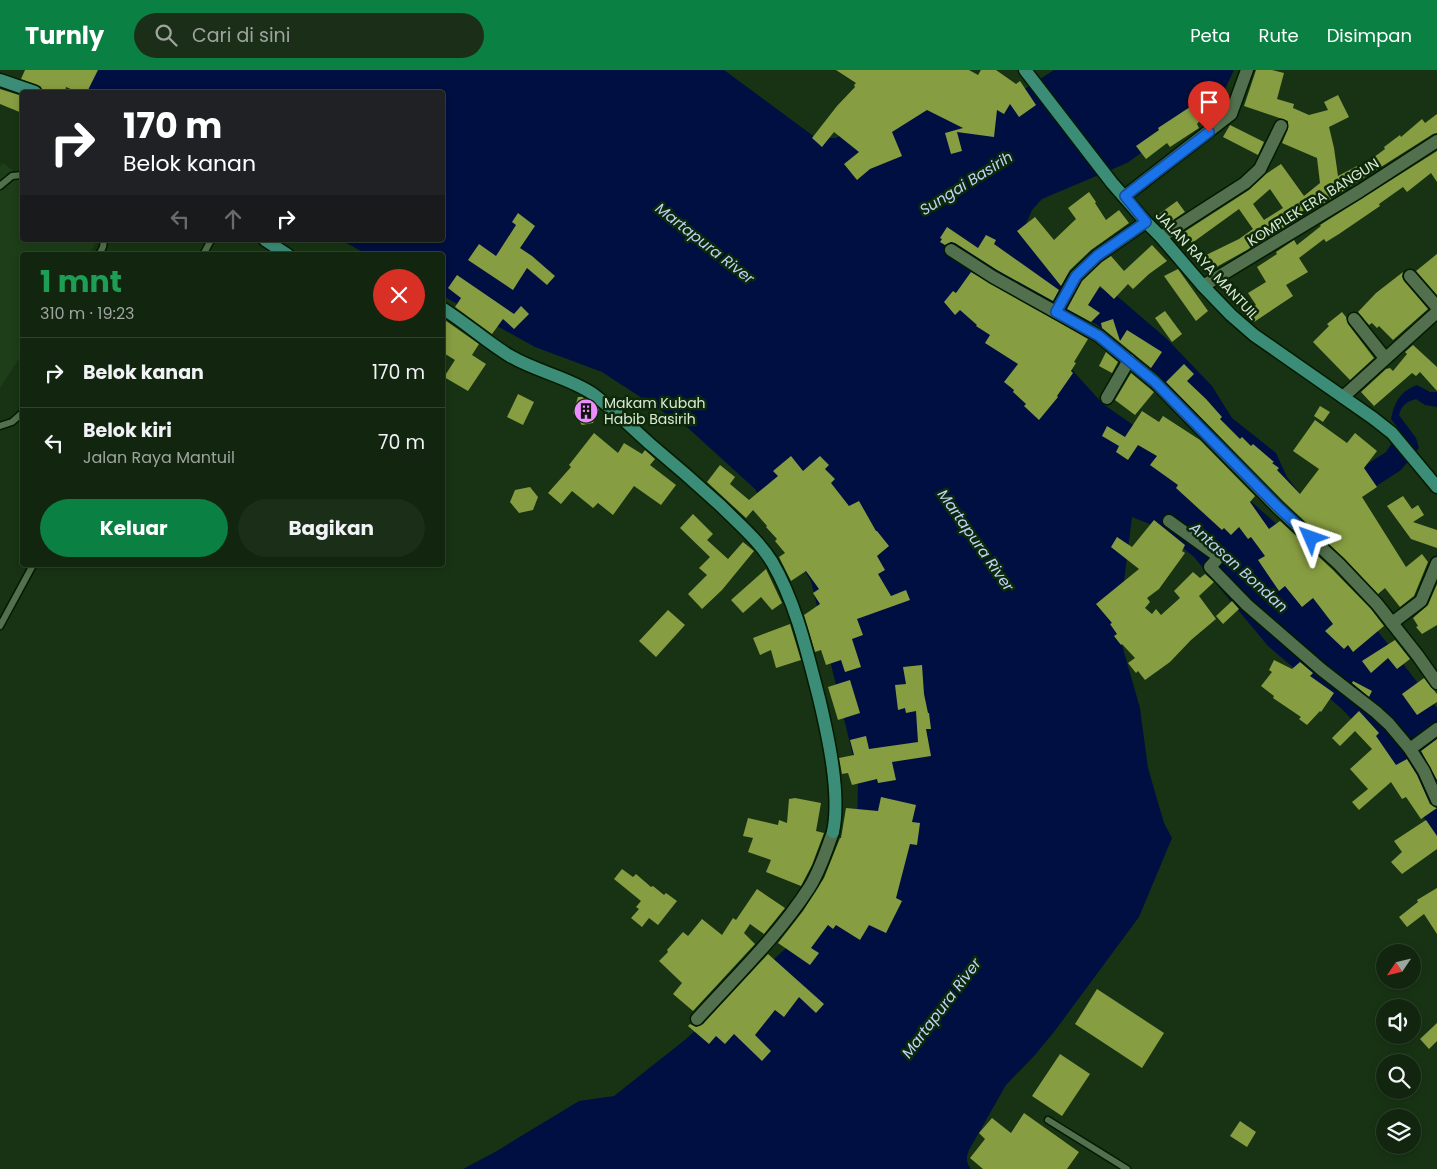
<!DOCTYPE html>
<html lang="id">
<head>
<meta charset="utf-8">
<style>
	:root { --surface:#12260f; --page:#1b2e18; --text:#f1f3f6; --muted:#9ca59e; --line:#31432f; --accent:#0b8043 }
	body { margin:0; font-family:Poppins,sans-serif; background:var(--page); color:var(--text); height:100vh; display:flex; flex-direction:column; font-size:19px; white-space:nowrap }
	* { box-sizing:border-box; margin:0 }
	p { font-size:16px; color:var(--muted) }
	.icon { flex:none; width:28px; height:28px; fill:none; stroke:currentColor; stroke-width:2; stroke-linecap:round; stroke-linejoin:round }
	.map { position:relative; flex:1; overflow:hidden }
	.drawer { position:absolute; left:20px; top:182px; width:425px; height:315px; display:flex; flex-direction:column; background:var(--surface); border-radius:5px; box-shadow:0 2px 8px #0003,0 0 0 1px var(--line) }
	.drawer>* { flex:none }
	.top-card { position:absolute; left:20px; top:20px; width:425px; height:152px; border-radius:5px; box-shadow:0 2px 8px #0003,0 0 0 1px var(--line); background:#202124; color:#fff; overflow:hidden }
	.needle { width:32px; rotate:235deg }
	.tools { position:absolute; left:1376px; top:874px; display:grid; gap:10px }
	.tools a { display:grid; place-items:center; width:45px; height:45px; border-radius:50%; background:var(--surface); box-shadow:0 2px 8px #0003,0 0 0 1px var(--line); font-size:25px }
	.pin { position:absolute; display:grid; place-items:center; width:42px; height:42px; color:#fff; margin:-51px -21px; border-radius:50% 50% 50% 0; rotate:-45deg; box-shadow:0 0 5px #0007 }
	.pin .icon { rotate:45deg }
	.me { position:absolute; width:55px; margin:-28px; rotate:313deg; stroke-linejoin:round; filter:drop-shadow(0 0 4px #0008) }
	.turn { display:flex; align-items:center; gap:18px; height:105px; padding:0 20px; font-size:22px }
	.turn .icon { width:65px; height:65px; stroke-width:2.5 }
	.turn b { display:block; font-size:35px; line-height:42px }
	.lanes { display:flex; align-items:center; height:48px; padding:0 20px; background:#0003; justify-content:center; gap:25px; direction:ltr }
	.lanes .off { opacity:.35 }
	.round { display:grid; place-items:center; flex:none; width:52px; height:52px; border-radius:26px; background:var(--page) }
	.headline { display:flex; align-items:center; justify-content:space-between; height:85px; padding:0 20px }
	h1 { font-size:30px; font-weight:700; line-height:38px; color:#1e9e55 }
	.action { display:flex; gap:10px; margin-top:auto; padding:10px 20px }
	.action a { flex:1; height:58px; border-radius:30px; background:var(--accent); color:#fff; font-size:20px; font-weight:700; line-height:58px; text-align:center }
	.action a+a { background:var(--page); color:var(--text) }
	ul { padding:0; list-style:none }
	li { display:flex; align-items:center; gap:15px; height:70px; padding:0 20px; border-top:1px solid var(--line) }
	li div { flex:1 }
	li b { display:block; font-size:19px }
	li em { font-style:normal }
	header { display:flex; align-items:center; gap:30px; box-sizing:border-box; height:70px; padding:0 25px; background:var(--accent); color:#fff }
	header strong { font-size:24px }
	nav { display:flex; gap:28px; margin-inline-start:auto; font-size:18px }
	.search { width:350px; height:45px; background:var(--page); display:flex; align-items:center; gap:12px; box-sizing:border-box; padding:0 18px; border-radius:28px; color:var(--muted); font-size:19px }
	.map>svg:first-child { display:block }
	.built { fill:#1d3e18 }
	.water { fill:#000f41 }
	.building { fill:#879d41; fill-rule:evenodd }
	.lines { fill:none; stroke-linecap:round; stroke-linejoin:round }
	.lane-casing { stroke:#021a00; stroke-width:9 }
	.street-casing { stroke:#021a00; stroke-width:15 }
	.secondary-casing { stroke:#021a00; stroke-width:15 }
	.lane { stroke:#52704d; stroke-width:6 }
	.street { stroke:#52704d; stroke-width:12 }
	.secondary { stroke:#3c8d78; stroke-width:12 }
	.route-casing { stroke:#114b97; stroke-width:12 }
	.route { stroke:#1a73e8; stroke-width:9 }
	.labels { text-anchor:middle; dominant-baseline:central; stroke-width:5; stroke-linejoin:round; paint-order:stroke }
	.street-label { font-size:14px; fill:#d9e9d6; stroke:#0e290a }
	.poi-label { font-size:14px; fill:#d9e9d6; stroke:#0e290a; text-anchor:start }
	.water-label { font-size:15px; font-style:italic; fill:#bcd3fa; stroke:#0e290a }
</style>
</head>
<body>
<header>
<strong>Turnly</strong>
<div class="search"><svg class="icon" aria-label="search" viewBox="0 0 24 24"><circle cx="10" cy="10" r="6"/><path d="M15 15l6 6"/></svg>Cari di sini</div>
<nav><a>Peta</a><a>Rute</a><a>Disimpan</a></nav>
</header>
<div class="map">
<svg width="1437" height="1099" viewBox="0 0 1437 1099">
	<rect width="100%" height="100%" fill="#183314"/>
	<path class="built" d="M3,93L22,107V170H98L88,185H22V284L0,318V96Z"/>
	<path class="water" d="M24,0H724L816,68H836L853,58L881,31L1009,29L1054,0H1234L1224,21L1196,44L1127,93L1042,129L1032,140L1024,158L1046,192L1117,226L1167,269L1212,316L1232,348L1276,383L1287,407L1300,424L1361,398L1386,382L1400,361L1391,349C1395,331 1400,322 1417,315L1430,322H1437V337L1425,335L1416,329C1406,332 1402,335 1399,345L1416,368L1419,378L1401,400L1358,428L1279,426L1139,287L1096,254L1053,236L1046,238L1043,253L1064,291L1103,334L1152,368L1218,402L1337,508L1437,638V768L1378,677L1342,639L1268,576L1194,487L1157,457L1132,447L1122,528V575L1140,638L1148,698L1164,753L1172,768L1139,847L1054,962L1035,985L1006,1015L969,1080C966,1088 966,1093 971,1099H463L495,1082L579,1031L614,1026L686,969L817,850L857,768L858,707L811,511L755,419L688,358L602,302L535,277L443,226L442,185H368L341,170H442V22H86Z"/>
	<g class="building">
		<path d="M25,0H98L87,22H78L66,17L65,22H43L41,17L38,15L21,9Z"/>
		<path d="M836,0H969L978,5L981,0H996L1016,14L1020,11L1036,35L1019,47L1010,34L1004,44L997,40L994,67L957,62L962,81L951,84L945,63L963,58L927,40L892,62L902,86L870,99L857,110L844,94L859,82L834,62L822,77L812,68L837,36L855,17L854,15L856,13Z"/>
		<path d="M1256,0H1272L1284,3L1277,29L1294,34L1293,38L1309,45L1328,40L1324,32L1338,25L1349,47L1329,57L1334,78L1338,106L1357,96L1358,99L1385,79L1384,77L1400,65L1401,67L1422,49L1425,53L1437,44V63L1433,64L1310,142L1307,138L1285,154L1286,156L1268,167L1267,166L1247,180L1211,200L1204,186L1239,169L1253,159L1239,139L1192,173L1184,162L1249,120L1266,104L1281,94L1304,126L1320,113L1317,88L1282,73L1288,59V51L1244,36ZM1270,119L1283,138L1264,150L1253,134Z"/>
		<path d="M0,19L22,26V43L0,34Z"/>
		<path d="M1200,22L1214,34L1197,54L1199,58L1170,77L1167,73L1146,89L1136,76L1159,60L1158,58L1193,35L1191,33Z"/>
		<path d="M1230,55L1264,72L1258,85L1223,67Z"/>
		<path d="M1437,81V112L1431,103L1407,122L1403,117L1379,134L1380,136L1339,164L1326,172L1324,169L1299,188L1308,202L1286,215L1293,226L1254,252L1247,241L1256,235L1248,223L1266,212L1257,197L1277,184L1276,182L1294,170L1297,175L1321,156L1320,155Z"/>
		<path d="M1089,122L1096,132L1095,133L1106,150L1119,140L1129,153L1091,180L1070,200L1061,216L1017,161L1035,147L1054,170L1076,149L1068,138Z"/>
		<path d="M1177,131L1185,142L1167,154L1159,144Z"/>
		<path d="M518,143L535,156L520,178L532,186L555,206L547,215L527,198L513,220L468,190L479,174L496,186L516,155L512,152Z"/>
		<path d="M947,157L978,178L986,165L996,170L994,174L1059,220L1053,231L997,200L955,173L951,172L945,175L940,172L942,169L940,168Z"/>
		<path d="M1152,175L1167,191L1149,204L1133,219L1128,214L1114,229L1100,216L1088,235L1100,243L1091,252L1067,239L1082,211L1102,192L1111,186L1124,201Z"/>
		<path d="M1437,184V225L1416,201Z"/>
		<path d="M1178,199L1208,241L1196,251L1164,206Z"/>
		<path d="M971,202L1088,269L1074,292L1076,293L1071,301L1073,303L1057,326L1058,327L1039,350L1024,336L1026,334L1013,322L1014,320L1004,312L1018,294L985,273L990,265L976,256L977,255L960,240L955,245L944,232L953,221L956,223Z"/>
		<path d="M1403,202L1402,207L1404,211L1428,239L1393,270L1379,256L1377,258L1372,253L1369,255L1358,242L1376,223Z"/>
		<path d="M457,205L514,244L521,236L529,244L514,259L503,249L492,264L455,237L461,228L448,218Z"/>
		<path d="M1165,241L1182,264L1172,272L1155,248Z"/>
		<path d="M1342,242L1346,247L1348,254L1374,288L1350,310L1313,272L1329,256L1327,254Z"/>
		<path d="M442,248L479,274L472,285L486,294L468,321L444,307L455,290L442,282Z"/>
		<path d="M1113,249L1120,271L1127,260L1162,282L1151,298L1102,258L1101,253Z"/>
		<path d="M1413,275L1437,297V321L1420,302L1416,306L1412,303L1374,336L1361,322L1386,299L1390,298L1393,301L1407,284L1405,282Z"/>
		<path d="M1106,282L1118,292L1112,303L1099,296Z"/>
		<path d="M1184,294L1194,304L1187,311L1206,329L1222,347L1220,349L1240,369L1242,367L1251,376L1253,374L1274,392L1272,393L1279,398L1277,400L1300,424L1319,399L1293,381L1315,350L1347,373L1355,363L1377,381L1364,398L1377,417L1362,427L1406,497L1422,484L1428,492L1414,526L1400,537L1385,518L1378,524L1344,488L1283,431L1166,312Z"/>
		<path d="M1131,303L1154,322L1135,345L1115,330Z"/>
		<path d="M518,324L534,332L523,355L507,347Z"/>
		<path d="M578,327H582L599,339L593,353L582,355L573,343Z"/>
		<path d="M1320,336L1330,342L1323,352L1314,346Z"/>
		<path d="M1142,341L1159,352L1163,346L1200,370L1255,426L1250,432L1269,459L1280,451L1333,500L1371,539L1384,556L1353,582L1348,575L1344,579L1325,561L1333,554L1313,528L1302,537L1285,516L1279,521L1258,490L1265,486L1251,467L1248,469L1239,457L1231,465L1224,458L1222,460L1176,418L1178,415L1150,395L1157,386L1138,375L1128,390L1116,382L1119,376L1102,366L1107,356L1125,367Z"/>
		<path d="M594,363L618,383L624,373L642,384L645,380L655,389L650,395L676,415L661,435L634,416L613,445L598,433L593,438L572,421L561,434L548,423L571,397L569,395Z"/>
		<path d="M791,386L803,401L820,386L829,395L825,399L835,409L831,413L849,436L859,431L876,461H877L889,476L877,486L885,500L878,504L891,526L906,520L910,530L857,549L863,565L852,569L861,597L845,602L841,590L826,595L821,580L815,582L804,545L820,534L813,523L819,519L806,501L791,511L779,487L785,483L775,471L777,469L766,457L767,456L753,440L746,448L707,412L720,395L735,407L730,414L749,430L778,406L773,401Z"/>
		<path d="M530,417L538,427L533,440L519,443L510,432L515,420Z"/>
		<path d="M1403,426L1412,439L1418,435L1424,445L1413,452L1437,460V478L1411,469L1387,436Z"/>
		<path d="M693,444L713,464L707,470L728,489L743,472L754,481L722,520L702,539L688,524L707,505L699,498L710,487L680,458Z"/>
		<path d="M1154,450L1185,475L1182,481L1185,483L1159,519L1147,528L1150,532L1145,538L1152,544L1156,539L1161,545L1180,528L1174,521L1193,502L1200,508L1205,504L1214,512L1199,526L1216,549L1191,570L1170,592L1145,610L1138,601L1136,603L1128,593L1135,588L1122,574L1121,575L1114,566L1117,564L1110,554L1112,553L1096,534L1139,499L1111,477L1117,467L1132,477Z"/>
		<path d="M766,499L782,533L772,540L761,527L743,543L731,530Z"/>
		<path d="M1437,514V555L1422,564L1416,557L1418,556L1413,548L1428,535Z"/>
		<path d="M1232,531L1239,539L1223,554L1216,546Z"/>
		<path d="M668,540L685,555L656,587L639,571Z"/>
		<path d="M790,554L801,590L776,598L771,580L760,585L753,568Z"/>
		<path d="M1395,570L1410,589L1397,599L1388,588L1371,603L1362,591Z"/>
		<path d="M1274,590L1292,599L1300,592L1313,603L1310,606L1334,623L1321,642L1320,641L1307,655L1299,649L1301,647L1273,628L1274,626L1261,616L1272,602L1269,600Z"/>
		<path d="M922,595L924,624L928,643H929L931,659H926L931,686L892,692L896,710L878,713L877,709L852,715L848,703L842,704L839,688L854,685L850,670L866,666L869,679L918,672L916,641L906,643L905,638L898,640L895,615L906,614L903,597Z"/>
		<path d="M1424,608L1437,624V632L1417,645L1402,624Z"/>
		<path d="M850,610L860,643L838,650L828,617Z"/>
		<path d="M1353,611L1372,621L1369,627L1352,613Z"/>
		<path d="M1359,641L1379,663L1376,666L1396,695L1407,689L1417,705L1430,734L1437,738L1421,749L1406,727L1402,729L1391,712L1359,740L1352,732L1368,719L1350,699L1372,679L1355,661L1340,676L1332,668Z"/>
		<path d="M1437,669V710L1421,681Z"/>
		<path d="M881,727L916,735L912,752L920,753L917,775L910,774L896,828L902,831L886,863L869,855L860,870L836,855L833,859L828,855L811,878L819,883L810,895L778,873L803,841L824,808L840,768H841L846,738L878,741Z"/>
		<path d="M795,728L821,733L816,761L824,763L812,795L801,816L766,802L771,790L748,782L753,768L743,766L748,748L778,755L779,750L787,753L789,729Z"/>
		<path d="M1426,750L1437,766V779L1402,804L1391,792L1402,782L1394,771Z"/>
		<path d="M622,799L633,807L636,804L651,817L653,816L664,825L666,823L677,831L658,855L649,848L642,857L631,848L639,839L636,837L641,831L614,809Z"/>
		<path d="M1437,818V864L1424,844L1407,857L1399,847L1418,832L1417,830Z"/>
		<path d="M757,819L785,838L764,864L750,854L744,863L755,874L693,941L673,924L682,913L659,891L668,882L667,880L683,862L688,866L702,849L722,865L733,848L736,850Z"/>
		<path d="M768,884L824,934L816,943L799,927L784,947L775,940L755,965L771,981L762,991L734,964L725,974L716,966L709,974L688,956L690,954L696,957L703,954Z"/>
		<path d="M1097,919L1164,963L1142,998L1075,954Z"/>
		<path d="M1437,953V971L1429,979L1420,969Z"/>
		<path d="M1060,984L1090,1004L1062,1046L1032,1026Z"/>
		<path d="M1024,1043L1079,1082L1067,1099H983L970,1088L985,1069L979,1063L992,1048L1011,1063Z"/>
		<path d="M1240,1051L1256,1062L1247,1077L1230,1066Z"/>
	</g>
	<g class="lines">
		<defs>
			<g id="lane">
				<path d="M0,116L12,106L22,105"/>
				<path d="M99,185L103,177L104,170"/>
				<path d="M203,185L211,170"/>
				<path d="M0,356L12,352L22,343"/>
				<path d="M0,556L33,495"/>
				<path d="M1048,1050L1127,1099"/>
			</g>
			<g id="street">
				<path d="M1125,126L1231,44L1247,0"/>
				<path d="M1161,167L1245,113L1260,99L1281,56"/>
				<path d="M951,180L993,207L1099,266L1155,312L1277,437L1339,494L1377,534L1418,586L1437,613"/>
				<path d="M1410,206L1437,237"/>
				<path d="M1203,216L1360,121L1437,71"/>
				<path d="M1056,242L1076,206L1097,186L1146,152"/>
				<path d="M1354,249L1385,288"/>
				<path d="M1343,327L1437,242"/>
				<path d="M1107,328L1129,290"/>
				<path d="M1169,451L1219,487L1210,497L1247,535L1322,600L1376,642L1389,654L1410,679L1424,701L1437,730"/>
				<path d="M1392,553L1421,531L1437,493"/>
				<path d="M1410,679L1437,659"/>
				<path d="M697,949C735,907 778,866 809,818C820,801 826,781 833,762"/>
			</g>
			<g id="secondary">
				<path d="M1025,0L1112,113L1146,152L1161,167L1203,216L1231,245L1254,265L1373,348L1392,363L1437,417"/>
				<path d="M0,10L35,22"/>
				<path d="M265,170L288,185"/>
				<path d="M442,238C466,253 487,272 510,286C537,302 568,307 593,324C613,339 631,357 650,374C674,394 698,415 721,436C739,454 759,471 772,492C796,533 807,582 819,628C828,666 841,724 833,762"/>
			</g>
		</defs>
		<use href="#lane" class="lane-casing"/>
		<use href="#street" class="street-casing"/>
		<use href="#secondary" class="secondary-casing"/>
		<use href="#lane" class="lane"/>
		<use href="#street" class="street"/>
		<use href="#secondary" class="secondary"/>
	</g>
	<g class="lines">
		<defs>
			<path id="route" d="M1209,62L1125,126L1146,152L1097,186L1076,206L1056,242L1099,266L1155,312L1277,436L1311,468"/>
		</defs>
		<use href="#route" class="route-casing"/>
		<use href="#route" class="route"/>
	</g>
	<defs>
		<symbol id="building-disc" viewBox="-11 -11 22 22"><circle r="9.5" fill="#eb8dfc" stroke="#0e290a"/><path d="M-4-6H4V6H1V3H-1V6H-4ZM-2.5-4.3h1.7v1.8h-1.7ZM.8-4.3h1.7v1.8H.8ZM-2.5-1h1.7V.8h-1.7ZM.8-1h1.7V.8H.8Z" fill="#111"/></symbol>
	</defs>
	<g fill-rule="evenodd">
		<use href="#building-disc" x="572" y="327" width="28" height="28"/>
	</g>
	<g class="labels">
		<g class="street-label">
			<text transform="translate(1313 132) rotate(-32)">KOMPLEK ERA BANGUN</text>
			<text transform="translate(1207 195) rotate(47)">JALAN RAYA MANTUIL</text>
		</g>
		<g class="poi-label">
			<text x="604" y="333">Makam Kubah<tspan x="604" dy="16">Habib Basirih</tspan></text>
		</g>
		<g class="water-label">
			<text transform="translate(966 113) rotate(-32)">Sungai Basirih</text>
			<text transform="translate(705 173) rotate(38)">Martapura River</text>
			<text transform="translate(976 470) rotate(55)">Martapura River</text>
			<text transform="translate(1239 497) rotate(42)">Antasan Bondan</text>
			<text transform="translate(941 938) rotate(-53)">Martapura River</text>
		</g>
	</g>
</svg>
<div class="tools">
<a><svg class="needle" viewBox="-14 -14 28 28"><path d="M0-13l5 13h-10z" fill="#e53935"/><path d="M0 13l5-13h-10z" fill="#9ca59e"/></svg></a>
<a><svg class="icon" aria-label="sound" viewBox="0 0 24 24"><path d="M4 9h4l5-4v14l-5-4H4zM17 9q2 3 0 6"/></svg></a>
<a><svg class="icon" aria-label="search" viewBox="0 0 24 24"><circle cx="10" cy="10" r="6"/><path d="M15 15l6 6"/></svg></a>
<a><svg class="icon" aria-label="layers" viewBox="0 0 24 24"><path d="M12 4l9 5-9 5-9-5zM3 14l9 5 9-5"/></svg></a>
</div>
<div class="pin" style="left:1209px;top:62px;background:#d93025"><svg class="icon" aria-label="arrive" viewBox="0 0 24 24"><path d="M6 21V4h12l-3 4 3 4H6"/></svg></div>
<svg class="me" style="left:1311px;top:468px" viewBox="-20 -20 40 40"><path d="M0-17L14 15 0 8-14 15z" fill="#1a73e8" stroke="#fff" stroke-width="4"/></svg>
<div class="top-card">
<div class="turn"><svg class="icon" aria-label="right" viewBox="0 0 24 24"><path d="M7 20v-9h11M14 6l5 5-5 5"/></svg><div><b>170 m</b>Belok kanan</div></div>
<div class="lanes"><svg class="icon off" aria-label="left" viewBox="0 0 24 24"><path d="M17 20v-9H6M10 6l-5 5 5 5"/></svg><svg class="icon off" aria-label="ahead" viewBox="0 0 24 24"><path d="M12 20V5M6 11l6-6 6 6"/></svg><svg class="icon" aria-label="right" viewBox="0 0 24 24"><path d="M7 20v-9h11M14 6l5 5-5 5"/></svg></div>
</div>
<section class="drawer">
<div class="headline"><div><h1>1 mnt</h1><p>310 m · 19:23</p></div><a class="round" style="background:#d93025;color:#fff"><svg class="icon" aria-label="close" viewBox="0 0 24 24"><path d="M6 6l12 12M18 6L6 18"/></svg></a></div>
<ul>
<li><svg class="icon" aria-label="right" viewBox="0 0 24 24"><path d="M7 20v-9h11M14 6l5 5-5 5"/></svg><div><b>Belok kanan</b></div><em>170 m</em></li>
<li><svg class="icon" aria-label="left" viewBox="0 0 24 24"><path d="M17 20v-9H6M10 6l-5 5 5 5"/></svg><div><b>Belok kiri</b><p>Jalan Raya Mantuil</p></div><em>70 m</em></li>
</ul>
<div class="action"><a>Keluar</a><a>Bagikan</a></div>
</section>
</div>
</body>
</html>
